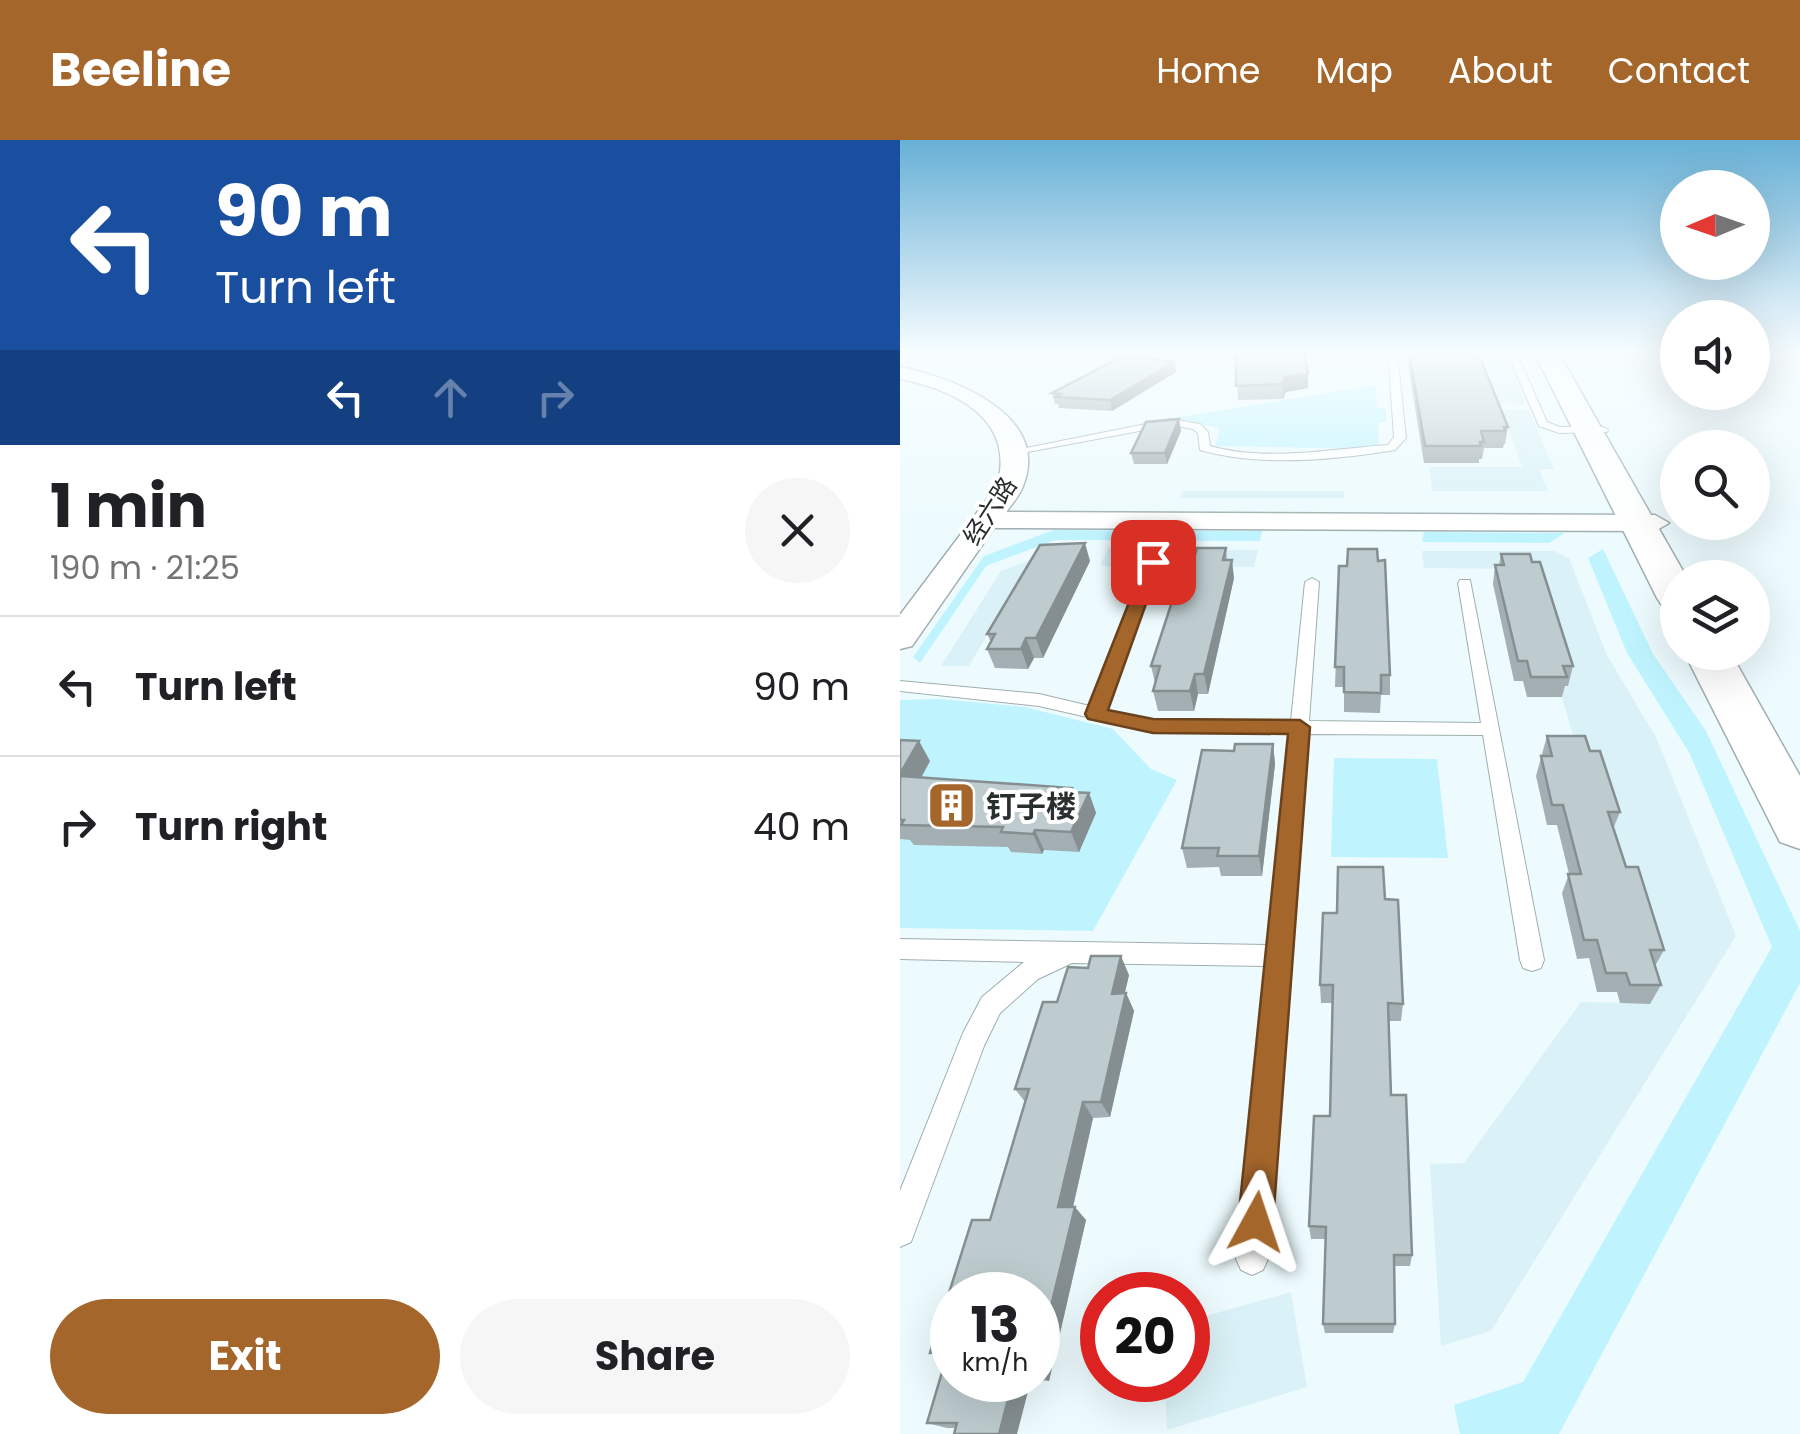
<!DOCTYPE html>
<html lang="en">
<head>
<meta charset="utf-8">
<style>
	:root { --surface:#fff; --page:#f6f6f6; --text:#202124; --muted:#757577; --line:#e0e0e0; --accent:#a4662b }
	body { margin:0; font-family:Poppins,"Noto Sans SC",sans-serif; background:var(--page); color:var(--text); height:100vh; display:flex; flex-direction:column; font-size:38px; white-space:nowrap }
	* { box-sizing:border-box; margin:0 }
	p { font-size:32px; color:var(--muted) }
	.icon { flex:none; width:55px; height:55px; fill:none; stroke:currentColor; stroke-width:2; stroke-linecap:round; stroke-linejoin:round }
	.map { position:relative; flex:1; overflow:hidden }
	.panel { display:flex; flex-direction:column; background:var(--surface); width:900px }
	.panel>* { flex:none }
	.hud { background:#1a4fa0; color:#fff; overflow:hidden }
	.needle { width:65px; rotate:268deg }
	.fabs { position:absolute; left:760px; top:30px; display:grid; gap:20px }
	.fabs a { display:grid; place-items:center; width:110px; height:110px; border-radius:50%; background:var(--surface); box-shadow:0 10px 40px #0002; font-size:50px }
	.speed { position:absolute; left:30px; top:1132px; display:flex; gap:20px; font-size:50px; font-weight:700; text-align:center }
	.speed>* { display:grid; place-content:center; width:130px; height:130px; border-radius:50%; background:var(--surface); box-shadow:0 10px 40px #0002; line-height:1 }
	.speed small { font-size:25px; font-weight:400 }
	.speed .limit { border:15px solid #d22; background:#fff; color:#111 }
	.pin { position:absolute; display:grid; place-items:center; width:85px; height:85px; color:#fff; margin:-42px; border-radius:20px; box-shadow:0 5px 15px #0006 }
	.me { position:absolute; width:110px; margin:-55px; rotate:5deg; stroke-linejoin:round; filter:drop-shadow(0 0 8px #0008) }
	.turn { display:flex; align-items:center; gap:35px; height:210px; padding:0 50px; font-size:45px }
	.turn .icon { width:130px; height:130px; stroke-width:2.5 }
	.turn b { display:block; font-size:70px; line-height:85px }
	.lanes { display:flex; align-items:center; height:95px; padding:0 50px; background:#0003; justify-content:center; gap:50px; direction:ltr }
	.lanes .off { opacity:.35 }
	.round { display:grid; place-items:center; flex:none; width:105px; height:105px; border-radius:52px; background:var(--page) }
	.summary { display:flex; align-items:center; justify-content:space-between; height:170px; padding:0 50px }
	h1 { font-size:60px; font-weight:700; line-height:75px }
	.button { display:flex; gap:20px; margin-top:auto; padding:20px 50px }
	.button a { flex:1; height:115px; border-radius:60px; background:var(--accent); color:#fff; font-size:40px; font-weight:700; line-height:115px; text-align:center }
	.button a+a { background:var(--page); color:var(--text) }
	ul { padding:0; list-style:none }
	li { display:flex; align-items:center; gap:30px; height:140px; padding:0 50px; border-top:2px solid var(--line) }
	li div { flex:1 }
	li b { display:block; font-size:38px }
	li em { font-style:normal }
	header { display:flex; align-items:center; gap:60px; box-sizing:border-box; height:140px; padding:0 50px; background:var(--accent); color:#fff }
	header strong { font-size:48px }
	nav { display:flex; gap:55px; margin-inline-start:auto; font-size:35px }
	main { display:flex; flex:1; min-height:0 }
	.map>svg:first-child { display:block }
	.built { fill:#daf2f7 }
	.green { fill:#bff4ff }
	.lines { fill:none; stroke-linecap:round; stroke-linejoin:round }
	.service-casing { stroke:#a0aeb0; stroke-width:2 }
	.minor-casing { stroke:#a0aeb0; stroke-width:3 }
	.secondary-casing { stroke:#a0aeb0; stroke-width:3 }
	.service { fill:#fff; fill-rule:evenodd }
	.minor { fill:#fff; fill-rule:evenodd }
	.secondary { fill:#fff; fill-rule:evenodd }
	.wall { fill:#a3afb2; fill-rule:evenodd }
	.shaded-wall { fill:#858f91 }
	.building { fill:#becccf; stroke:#858f91; stroke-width:2.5 }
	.route { fill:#a4662b; stroke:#6b421c; stroke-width:2.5 }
	.labels { text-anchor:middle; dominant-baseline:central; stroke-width:8; stroke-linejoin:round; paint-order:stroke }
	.far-street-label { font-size:25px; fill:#292e2f; stroke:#fff }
	.poi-label { font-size:30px; font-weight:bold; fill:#292e2f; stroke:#fff; text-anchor:start }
</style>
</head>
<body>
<header>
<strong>Beeline</strong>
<nav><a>Home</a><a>Map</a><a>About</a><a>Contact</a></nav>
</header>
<main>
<section class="panel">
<div class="hud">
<div class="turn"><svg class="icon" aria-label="left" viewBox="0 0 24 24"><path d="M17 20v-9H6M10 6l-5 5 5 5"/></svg><div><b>90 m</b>Turn left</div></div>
<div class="lanes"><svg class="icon" aria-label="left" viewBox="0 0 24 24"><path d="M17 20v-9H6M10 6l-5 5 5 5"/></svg><svg class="icon off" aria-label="ahead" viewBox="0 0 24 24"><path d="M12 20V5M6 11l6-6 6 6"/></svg><svg class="icon off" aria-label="right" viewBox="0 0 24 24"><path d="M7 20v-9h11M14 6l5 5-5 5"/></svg></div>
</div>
<div class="summary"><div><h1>1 min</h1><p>190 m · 21:25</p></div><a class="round"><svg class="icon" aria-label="close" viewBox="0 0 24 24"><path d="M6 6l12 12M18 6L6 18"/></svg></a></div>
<ul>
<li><svg class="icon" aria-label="left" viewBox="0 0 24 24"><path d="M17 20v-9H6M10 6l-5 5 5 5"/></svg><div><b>Turn left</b></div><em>90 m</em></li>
<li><svg class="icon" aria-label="right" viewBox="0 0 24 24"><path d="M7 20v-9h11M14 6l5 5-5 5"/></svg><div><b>Turn right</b></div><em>40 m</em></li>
</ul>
<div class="button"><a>Exit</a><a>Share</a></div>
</section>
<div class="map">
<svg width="900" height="1294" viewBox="0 0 900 1294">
	<rect width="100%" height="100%" fill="#edfbfe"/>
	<g class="built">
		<path d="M581,212H605L626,264L600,263Z"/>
		<path d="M602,270H629L654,329H639L648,351H532L529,327H622Z"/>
		<path d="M282,351H444V358H280Z"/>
		<path d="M208,408L358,410L354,427L200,426Z"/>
		<path d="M522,411H654L669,418L707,515L757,599L836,796L591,1191L541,1206L530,1024L564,1023L681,862L750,863L625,429L524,428Z"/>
		<path d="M132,419L69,526H41L101,431Z"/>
		<path d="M391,1152L407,1247L267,1290L265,1240H288V1181Z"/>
	</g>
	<g class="green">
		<path d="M476,245L477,268L486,269V282H478L479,309L315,306L320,288L280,280L256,281Z"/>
		<path d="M154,390L362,391L360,401L156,400L86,426L20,523L13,517L84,416Z"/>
		<path d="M524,392L665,393L649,403L522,402Z"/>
		<path d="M703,409L753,514L806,591L900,791V843L659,1294H560L554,1265L623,1242L872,807L790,614L727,513L688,418Z"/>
		<path d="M41,559L125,567L213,589L251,629L277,640L193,791L0,788V560Z"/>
		<path d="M434,618L537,619L548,718L431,717Z"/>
	</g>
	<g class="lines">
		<defs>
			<g id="service">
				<path d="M445,212L480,214L498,223L506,298L495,310C435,320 358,327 300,310L298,293L293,289L271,285L117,314L111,311L271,279L300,284L308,292L310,306C366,322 430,309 488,305L494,297L489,224Z"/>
				<path d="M607,212H616L647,282L660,287H703L708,290L707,292L659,293L639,286Z"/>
				<path d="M253,418L260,422L207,570L253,580L391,581L405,442L412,438L419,442L409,581L581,583L558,443L560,440H570L644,820L641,828L632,831L623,828L620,820L583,595L408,594L368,1119L363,1130L352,1135L341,1130L336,1119L366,826L172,823L138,839L100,873L84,906L11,1102L0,1107V1051L63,893L82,857L124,822L0,819V799L368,805L389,593L253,592L139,566L0,551V541L139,554L190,566L246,422Z"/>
			</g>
			<path id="minor" d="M0,227C51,237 152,274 123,346C120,355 112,364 106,372L755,375L769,383L755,391L94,388L12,506L0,509V475L97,346C116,280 57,250 0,239Z"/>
			<g id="secondary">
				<path d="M634,212H658L787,438H778V470L763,467L757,458Z"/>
				<path d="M784,512H830L900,636V709L880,702Z"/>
			</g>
		</defs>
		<use href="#service" class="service-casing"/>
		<use href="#minor" class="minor-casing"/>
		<use href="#secondary" class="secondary-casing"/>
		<use href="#service" class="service"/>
		<use href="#minor" class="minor"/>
		<use href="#secondary" class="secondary"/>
	</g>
	<g class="wall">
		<path d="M336,212L408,248L386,252L383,259L338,260Z"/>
		<path d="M506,212H578L608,287L605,304H604L603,308H584L582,319H579V323H524Z"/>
		<path d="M274,222L276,232L212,271L159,268L158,264H155L152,253Z"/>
		<path d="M281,291L267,324H234L231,313Z"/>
		<path d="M326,408L327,420L334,438L308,554H298L294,571H258L253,551L255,543L251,526L292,425Z"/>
		<path d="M601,414L673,526L668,546H665L662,557H627L623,541H614L593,444L595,425H599Z"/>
		<path d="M190,421L143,518H134L128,529L95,528L87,509L91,502L87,494Z"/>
		<path d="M439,426L490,535V555H481L480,573L444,572V547H435Z"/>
		<path d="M647,596L690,611L720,672L713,689L726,727L764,810L755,826L761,845L750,864L720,863L717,852H697L689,818L677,819L662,753L669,734L657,685H647L636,636Z"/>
		<path d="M0,600L30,621L21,638L172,648L173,652L189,653L196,673L179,712L144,710L142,714L111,712L108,707L14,705L10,700L0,699Z"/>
		<path d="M373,604L375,624L362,736H321L319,727L287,728L282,708L334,611Z"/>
		<path d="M485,759L503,864L501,881H488L491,955L512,1115L510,1126H494L495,1184L493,1193H425L423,1184L426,1099H411L409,1086L430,976L432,863H421L420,845L437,773Z"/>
		<path d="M229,835L225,853H226L234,871L210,977L193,978L173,1067L186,1080L149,1241L131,1240L55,1288H47L27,1283L46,1219L30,1213L90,1080L125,962L115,949L157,862ZM138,1155V1240H52Z"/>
	</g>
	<g class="shaded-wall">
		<path d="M274,222L276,232L212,271L210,260Z"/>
		<path d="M408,234V248L386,252L383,259L382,244L385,237Z"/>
		<path d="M279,279L281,291L267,324L265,313Z"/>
		<path d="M185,403L190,421L143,518L136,498Z"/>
		<path d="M332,420L334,438L308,554L304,534Z"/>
		<path d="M126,498L134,518L128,529L121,509Z"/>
		<path d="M295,534L298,554L294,571L290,551Z"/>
		<path d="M19,601L30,621L11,656L0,638V634Z"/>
		<path d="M373,604L375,624L362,736L359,716Z"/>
		<path d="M189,653L196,673L179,712L171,692Z"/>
		<path d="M135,690L144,710L142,714L133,694Z"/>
		<path d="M221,816L229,835L220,872L212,854Z"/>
		<path d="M226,853L234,871L210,977L201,962Z"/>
		<path d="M183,962L193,978L170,1080L158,1067Z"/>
		<path d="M175,1067L186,1080L149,1241L138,1235V1220Z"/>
		<path d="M113,1240H131L117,1294H99Z"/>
	</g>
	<g class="building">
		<path d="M336,212H404L408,234L385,237L382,244L336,246Z"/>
		<path d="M509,212H578L608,287H604L605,291H581L584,302H580L581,306H525Z"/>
		<path d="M225,215L274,222L210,260L156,257L161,254L152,253Z"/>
		<path d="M279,279L265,313H231L246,282Z"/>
		<path d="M185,403L136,498H126L121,509H87L95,494H87L140,405Z"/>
		<path d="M297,408H326L323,420H332L304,534H295L290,551H253L260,526H251L284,425H292Z"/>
		<path d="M448,409H477L478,421L485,420L490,535H481V553L444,552V527H435L439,426H447Z"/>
		<path d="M601,414H630L632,422H640L673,526H663L667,537H631L627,521H618L595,425H604Z"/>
		<path d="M647,596H685L690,611H700L720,672H708L726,727H738L764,810H750L761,845H730L726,833H706L697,800H684L668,734H681L663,665H652L641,616H652Z"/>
		<path d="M0,600L19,601L0,634Z"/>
		<path d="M335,604H373L359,716H317L319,708H282L302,610L334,611Z"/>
		<path d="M0,636L172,648L170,652L189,653L171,692L135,690L133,694L101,692L103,687L1,685L4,680H0Z"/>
		<path d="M438,727H483L485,759L498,760L503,864L488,863L491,955H506L512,1115H494L495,1184H423L426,1087L409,1086L414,976H430L433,845H420L423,773H437Z"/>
		<path d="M191,816H221L212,854L226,853L201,962H183L158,1067H175L138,1220V1155H52V1240H113L99,1294H54L57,1283H27L48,1212L30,1213L72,1080H90L129,949H115L143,862H157L168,827L188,828Z"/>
	</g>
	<linearGradient id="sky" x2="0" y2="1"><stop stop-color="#67b0d6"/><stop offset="0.54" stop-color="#f7fdff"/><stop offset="1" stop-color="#f7fdff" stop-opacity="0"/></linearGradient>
	<rect width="900" height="393" fill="url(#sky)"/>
	<path class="route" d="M253,418L261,422L208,570L253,579L400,580L410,587L373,1082L368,1094L356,1099L343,1094L338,1082L388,594L253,593L188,579L185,574L245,422Z"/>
	<defs>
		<symbol id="building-square" viewBox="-11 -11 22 22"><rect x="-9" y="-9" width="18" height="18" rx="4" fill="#a4662b" stroke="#fff"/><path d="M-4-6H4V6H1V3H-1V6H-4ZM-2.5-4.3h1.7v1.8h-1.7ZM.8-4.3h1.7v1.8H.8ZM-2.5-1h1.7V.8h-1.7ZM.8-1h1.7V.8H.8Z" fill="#fff"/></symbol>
	</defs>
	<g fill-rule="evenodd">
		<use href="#building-square" x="24" y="638" width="55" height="55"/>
	</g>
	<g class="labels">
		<g class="far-street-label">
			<text transform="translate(90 371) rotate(-57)">经六路</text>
		</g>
		<g class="poi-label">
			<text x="86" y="666">钉子楼</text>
		</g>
	</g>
</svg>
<div class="fabs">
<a><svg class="needle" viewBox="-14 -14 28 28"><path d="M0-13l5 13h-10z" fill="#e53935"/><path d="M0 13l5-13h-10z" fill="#757577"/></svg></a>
<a><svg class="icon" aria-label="sound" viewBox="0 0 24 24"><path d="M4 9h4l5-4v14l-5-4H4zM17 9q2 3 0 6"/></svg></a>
<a><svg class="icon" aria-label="search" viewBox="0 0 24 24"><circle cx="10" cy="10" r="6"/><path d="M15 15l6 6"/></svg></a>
<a><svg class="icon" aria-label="layers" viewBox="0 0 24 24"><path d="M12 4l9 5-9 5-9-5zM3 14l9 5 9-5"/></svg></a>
</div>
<div class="speed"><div>13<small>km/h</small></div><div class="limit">20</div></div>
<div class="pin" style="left:253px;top:422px;background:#d93025"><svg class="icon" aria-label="arrive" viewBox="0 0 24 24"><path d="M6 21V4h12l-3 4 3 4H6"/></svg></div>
<svg class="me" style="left:356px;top:1082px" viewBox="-20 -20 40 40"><path d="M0-17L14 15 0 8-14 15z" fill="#a4662b" stroke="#fff" stroke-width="4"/></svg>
</div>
</main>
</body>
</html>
